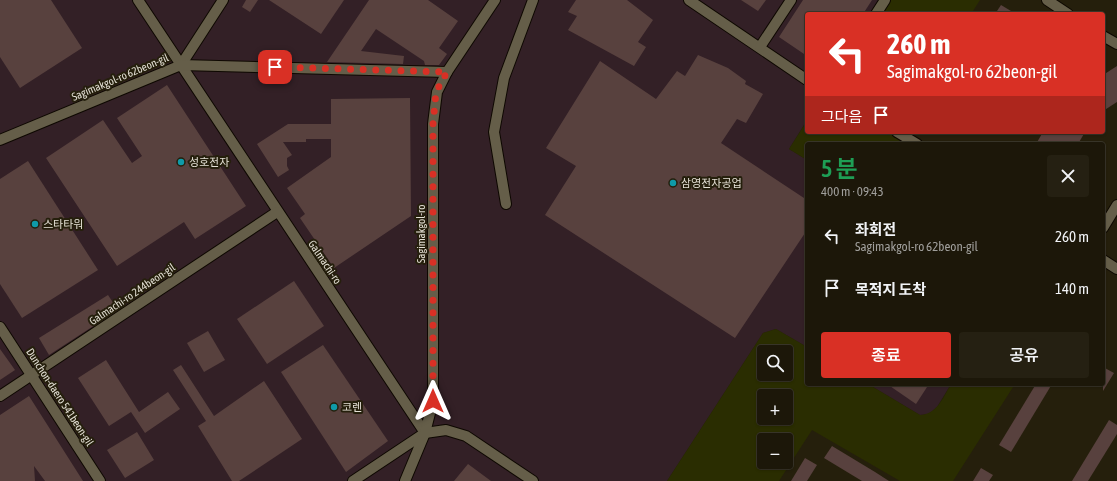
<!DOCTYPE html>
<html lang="ko">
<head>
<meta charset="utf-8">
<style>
	:root { --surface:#1c1709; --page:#252012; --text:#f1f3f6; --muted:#a09f9c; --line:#3a362a; --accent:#d93025 }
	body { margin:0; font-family:"Asap Condensed","Noto Sans KR",sans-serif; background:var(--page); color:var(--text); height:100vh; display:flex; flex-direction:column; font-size:15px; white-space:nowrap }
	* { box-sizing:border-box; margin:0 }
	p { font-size:13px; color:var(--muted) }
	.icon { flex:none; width:22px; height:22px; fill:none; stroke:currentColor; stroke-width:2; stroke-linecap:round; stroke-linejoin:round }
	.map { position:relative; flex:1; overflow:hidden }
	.drawer { position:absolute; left:805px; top:142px; width:300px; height:244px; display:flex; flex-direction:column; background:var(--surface); border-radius:4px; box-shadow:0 1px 3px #0004,0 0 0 1px var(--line) }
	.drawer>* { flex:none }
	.top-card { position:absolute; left:805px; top:12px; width:300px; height:122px; border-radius:4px; box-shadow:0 1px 3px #0004,0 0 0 1px var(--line); background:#d93025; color:#fff; overflow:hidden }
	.tools { position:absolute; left:757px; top:345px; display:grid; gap:8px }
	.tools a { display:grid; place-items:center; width:36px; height:36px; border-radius:4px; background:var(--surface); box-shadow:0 1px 3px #0004,0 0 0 1px var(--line); font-size:20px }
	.pin { position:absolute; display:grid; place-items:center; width:34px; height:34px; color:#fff; margin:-17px; border-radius:8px; box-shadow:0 2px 6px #0006 }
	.me { position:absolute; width:44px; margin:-22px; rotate:0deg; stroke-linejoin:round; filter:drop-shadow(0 0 3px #0008) }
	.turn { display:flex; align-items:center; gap:14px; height:84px; padding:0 16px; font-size:18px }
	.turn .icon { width:52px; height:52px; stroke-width:2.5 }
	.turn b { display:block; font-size:28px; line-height:34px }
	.then { display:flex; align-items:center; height:38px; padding:0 16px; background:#0003; gap:8px; font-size:15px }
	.round { display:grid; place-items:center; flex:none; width:42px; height:42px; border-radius:4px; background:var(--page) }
	.summary { display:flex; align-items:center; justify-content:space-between; height:68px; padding:0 16px }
	h1 { font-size:24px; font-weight:600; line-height:30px; color:#1e9e55 }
	.primary-button { display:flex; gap:8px; margin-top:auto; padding:8px 16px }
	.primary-button a { flex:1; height:46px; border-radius:4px; background:var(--accent); color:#fff; font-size:16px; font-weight:600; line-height:46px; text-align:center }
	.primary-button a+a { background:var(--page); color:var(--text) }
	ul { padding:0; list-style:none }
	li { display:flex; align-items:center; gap:12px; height:52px; padding:0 16px }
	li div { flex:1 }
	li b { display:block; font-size:15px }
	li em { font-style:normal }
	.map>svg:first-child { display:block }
	.industrial { fill:#332026 }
	.green { fill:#2a2d01; fill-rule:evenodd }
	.building { fill:#58413e }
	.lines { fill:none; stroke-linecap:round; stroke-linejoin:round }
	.minor-casing { stroke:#0e0800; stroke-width:12 }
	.tertiary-casing { stroke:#0e0800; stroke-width:12 }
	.minor { stroke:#655e49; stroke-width:10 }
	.tertiary { stroke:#655e49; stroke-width:10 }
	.route { stroke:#d93025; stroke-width:7; stroke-dasharray:0 12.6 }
	.culture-dot { fill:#0f9aa8; stroke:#251f0c; stroke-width:1.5 }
	.labels { text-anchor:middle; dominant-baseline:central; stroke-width:4; stroke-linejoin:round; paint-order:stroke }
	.street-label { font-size:11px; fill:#e4e0d5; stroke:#251f0c }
	.poi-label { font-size:11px; fill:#e4e0d5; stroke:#251f0c; text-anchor:start }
</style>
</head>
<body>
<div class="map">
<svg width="1117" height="481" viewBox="0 0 1117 481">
	<rect width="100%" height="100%" fill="#251f0c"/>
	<g class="industrial">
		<path d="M0,0H883L874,14H807V120L789,149L807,160V347L776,329L763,333L667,481H0Z"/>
		<path d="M868,384H951L937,407L929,414L920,415Z"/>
	</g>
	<g class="green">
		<path d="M885,0H980L971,14H876Z"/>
		<path d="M807,121V132H900L919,144H807V160L789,149Z"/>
		<path d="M776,329L807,347V384H868L920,415C937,414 943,398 951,384H1015L953,481H900L812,430L779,481H667L763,333ZM764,352H786V374H764ZM764,396H786V418H764ZM764,440H786V462H764Z"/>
	</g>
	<g class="building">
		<path d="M0,0H51L82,48L20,88L0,57Z"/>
		<path d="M246,0H258L250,12L242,7Z"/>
		<path d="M269,0H344L321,34Z"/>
		<path d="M369,0H428L458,21L439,48L447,54L439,65H425L424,61L376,29L361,51L404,56L403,64L327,62Z"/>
		<path d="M576,0H627L653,20L638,42L646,47L634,66L568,30L577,16L568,12Z"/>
		<path d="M741,0H766L758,11Z"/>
		<path d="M803,0H872L863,14H807V56L779,37Z"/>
		<path d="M1001,5L1016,14H995Z"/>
		<path d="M698,55L728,68L746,81L745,84L763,94L746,123L737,119L721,143L807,200V230L735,338L545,215L576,166L546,148L600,61L656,99L677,71L685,76Z"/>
		<path d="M1117,66V102L1103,111V75Z"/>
		<path d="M167,85L246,206L195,239L184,222L117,266L46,158L103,120L132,163L142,156L117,118Z"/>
		<path d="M410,98L411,216L334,268L300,218L305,214L287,188L331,157V139H306V142H283L292,155L287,158V166L289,170L278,177L257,144L288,124H331V99Z"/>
		<path d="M1043,132H1085L1078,144H1036Z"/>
		<path d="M28,161L98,270L22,318L0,284V179Z"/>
		<path d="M294,281L324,326L267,364L237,319Z"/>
		<path d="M108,295L118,310L49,355L39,338Z"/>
		<path d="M208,331L225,360L204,372L187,343Z"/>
		<path d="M323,345L388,441L346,472L281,372Z"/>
		<path d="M0,349L15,370L0,380Z"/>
		<path d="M106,360L139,412L168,392L180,409L145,433L131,412L109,426L78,378Z"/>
		<path d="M181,365L214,416L264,381L302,439L239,481H232L198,426L206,421L173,370Z"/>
		<path d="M1103,367L1114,373L1103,391Z"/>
		<path d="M887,384H929L916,404Z"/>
		<path d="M1036,384H1052L1011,452L999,445Z"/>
		<path d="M29,396L83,481H45L34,466L35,481H0V415Z"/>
		<path d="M1109,420L1117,425V434L1088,481H1072Z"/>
		<path d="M137,432L154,460L125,478L107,450Z"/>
		<path d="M832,446L875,472L889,481H862L824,458Z"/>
		<path d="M805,458L817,465L807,481H791Z"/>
		<path d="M468,464L491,481H454Z"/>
		<path d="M981,468L993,475L989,481H973Z"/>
	</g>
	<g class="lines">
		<defs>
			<g id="minor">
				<path d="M138,0L425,433"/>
				<path d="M689,0L807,80"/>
				<path d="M1047,0L1068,14"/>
				<path d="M876,14L885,0"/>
				<path d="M1103,36L1117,44"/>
				<path d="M760,47L791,0"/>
				<path d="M181,65L223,0"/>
				<path d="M897,132L917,144"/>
				<path d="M0,140L181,65L447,72"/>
				<path d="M506,204L494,132L504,78L533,0"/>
				<path d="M1103,228L1117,205"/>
				<path d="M1103,260L1117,269"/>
				<path d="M0,327L100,481"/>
				<path d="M0,396L277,212"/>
				<path d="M353,481L425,433L446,430L466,436L533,481"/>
			</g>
			<path id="tertiary" d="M405,481L425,433L433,401V124L437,92L447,72L495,0"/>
		</defs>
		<use href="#minor" class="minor-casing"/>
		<use href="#tertiary" class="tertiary-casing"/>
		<use href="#minor" class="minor"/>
		<use href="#tertiary" class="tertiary"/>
	</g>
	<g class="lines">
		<path class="route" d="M275,67L447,72L436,92L433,124V401"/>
	</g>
	<g class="culture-dot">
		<circle cx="181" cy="162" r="4"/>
		<circle cx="673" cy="183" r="4"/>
		<circle cx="35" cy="224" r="4"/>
		<circle cx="334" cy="407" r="4"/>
	</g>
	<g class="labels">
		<g class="street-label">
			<text transform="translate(120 77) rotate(-23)">Sagimakgol-ro 62beon-gil</text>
			<text transform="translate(421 234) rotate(-90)">Sagimakgol-ro</text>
			<text transform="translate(325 262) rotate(56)">Galmachi-ro</text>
			<text transform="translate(132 294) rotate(-34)">Galmachi-ro 244beon-gil</text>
			<text transform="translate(60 397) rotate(57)">Dunchon-daero 541beon-gil</text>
		</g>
		<g class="poi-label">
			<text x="189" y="162">성호전자</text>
			<text x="681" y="183">삼영전자공업</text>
			<text x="43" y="224">스타타워</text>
			<text x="342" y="407">코렌</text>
		</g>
	</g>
</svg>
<div class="tools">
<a><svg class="icon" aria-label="search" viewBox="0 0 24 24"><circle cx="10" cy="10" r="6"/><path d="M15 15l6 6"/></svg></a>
<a>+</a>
<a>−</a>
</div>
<div class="pin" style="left:275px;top:67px;background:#d93025"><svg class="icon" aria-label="arrive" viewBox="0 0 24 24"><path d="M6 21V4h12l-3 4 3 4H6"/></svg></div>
<svg class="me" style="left:433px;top:401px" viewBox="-20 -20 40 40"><path d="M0-17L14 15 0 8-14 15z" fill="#d93025" stroke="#fff" stroke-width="4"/></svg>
<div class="top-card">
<div class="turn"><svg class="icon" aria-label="left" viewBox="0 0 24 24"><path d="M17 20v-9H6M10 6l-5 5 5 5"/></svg><div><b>260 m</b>Sagimakgol-ro 62beon-gil</div></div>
<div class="then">그다음<svg class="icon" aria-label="arrive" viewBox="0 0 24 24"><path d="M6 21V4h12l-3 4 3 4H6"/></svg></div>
</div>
<section class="drawer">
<div class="summary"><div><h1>5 분</h1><p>400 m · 09:43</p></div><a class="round"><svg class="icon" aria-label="close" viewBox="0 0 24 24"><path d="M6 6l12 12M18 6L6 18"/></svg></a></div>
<ul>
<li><svg class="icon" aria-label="left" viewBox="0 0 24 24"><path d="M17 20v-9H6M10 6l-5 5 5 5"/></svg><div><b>좌회전</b><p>Sagimakgol-ro 62beon-gil</p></div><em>260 m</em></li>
<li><svg class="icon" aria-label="arrive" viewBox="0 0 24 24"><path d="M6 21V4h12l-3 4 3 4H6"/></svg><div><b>목적지 도착</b></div><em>140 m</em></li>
</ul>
<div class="primary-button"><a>종료</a><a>공유</a></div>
</section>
</div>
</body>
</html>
